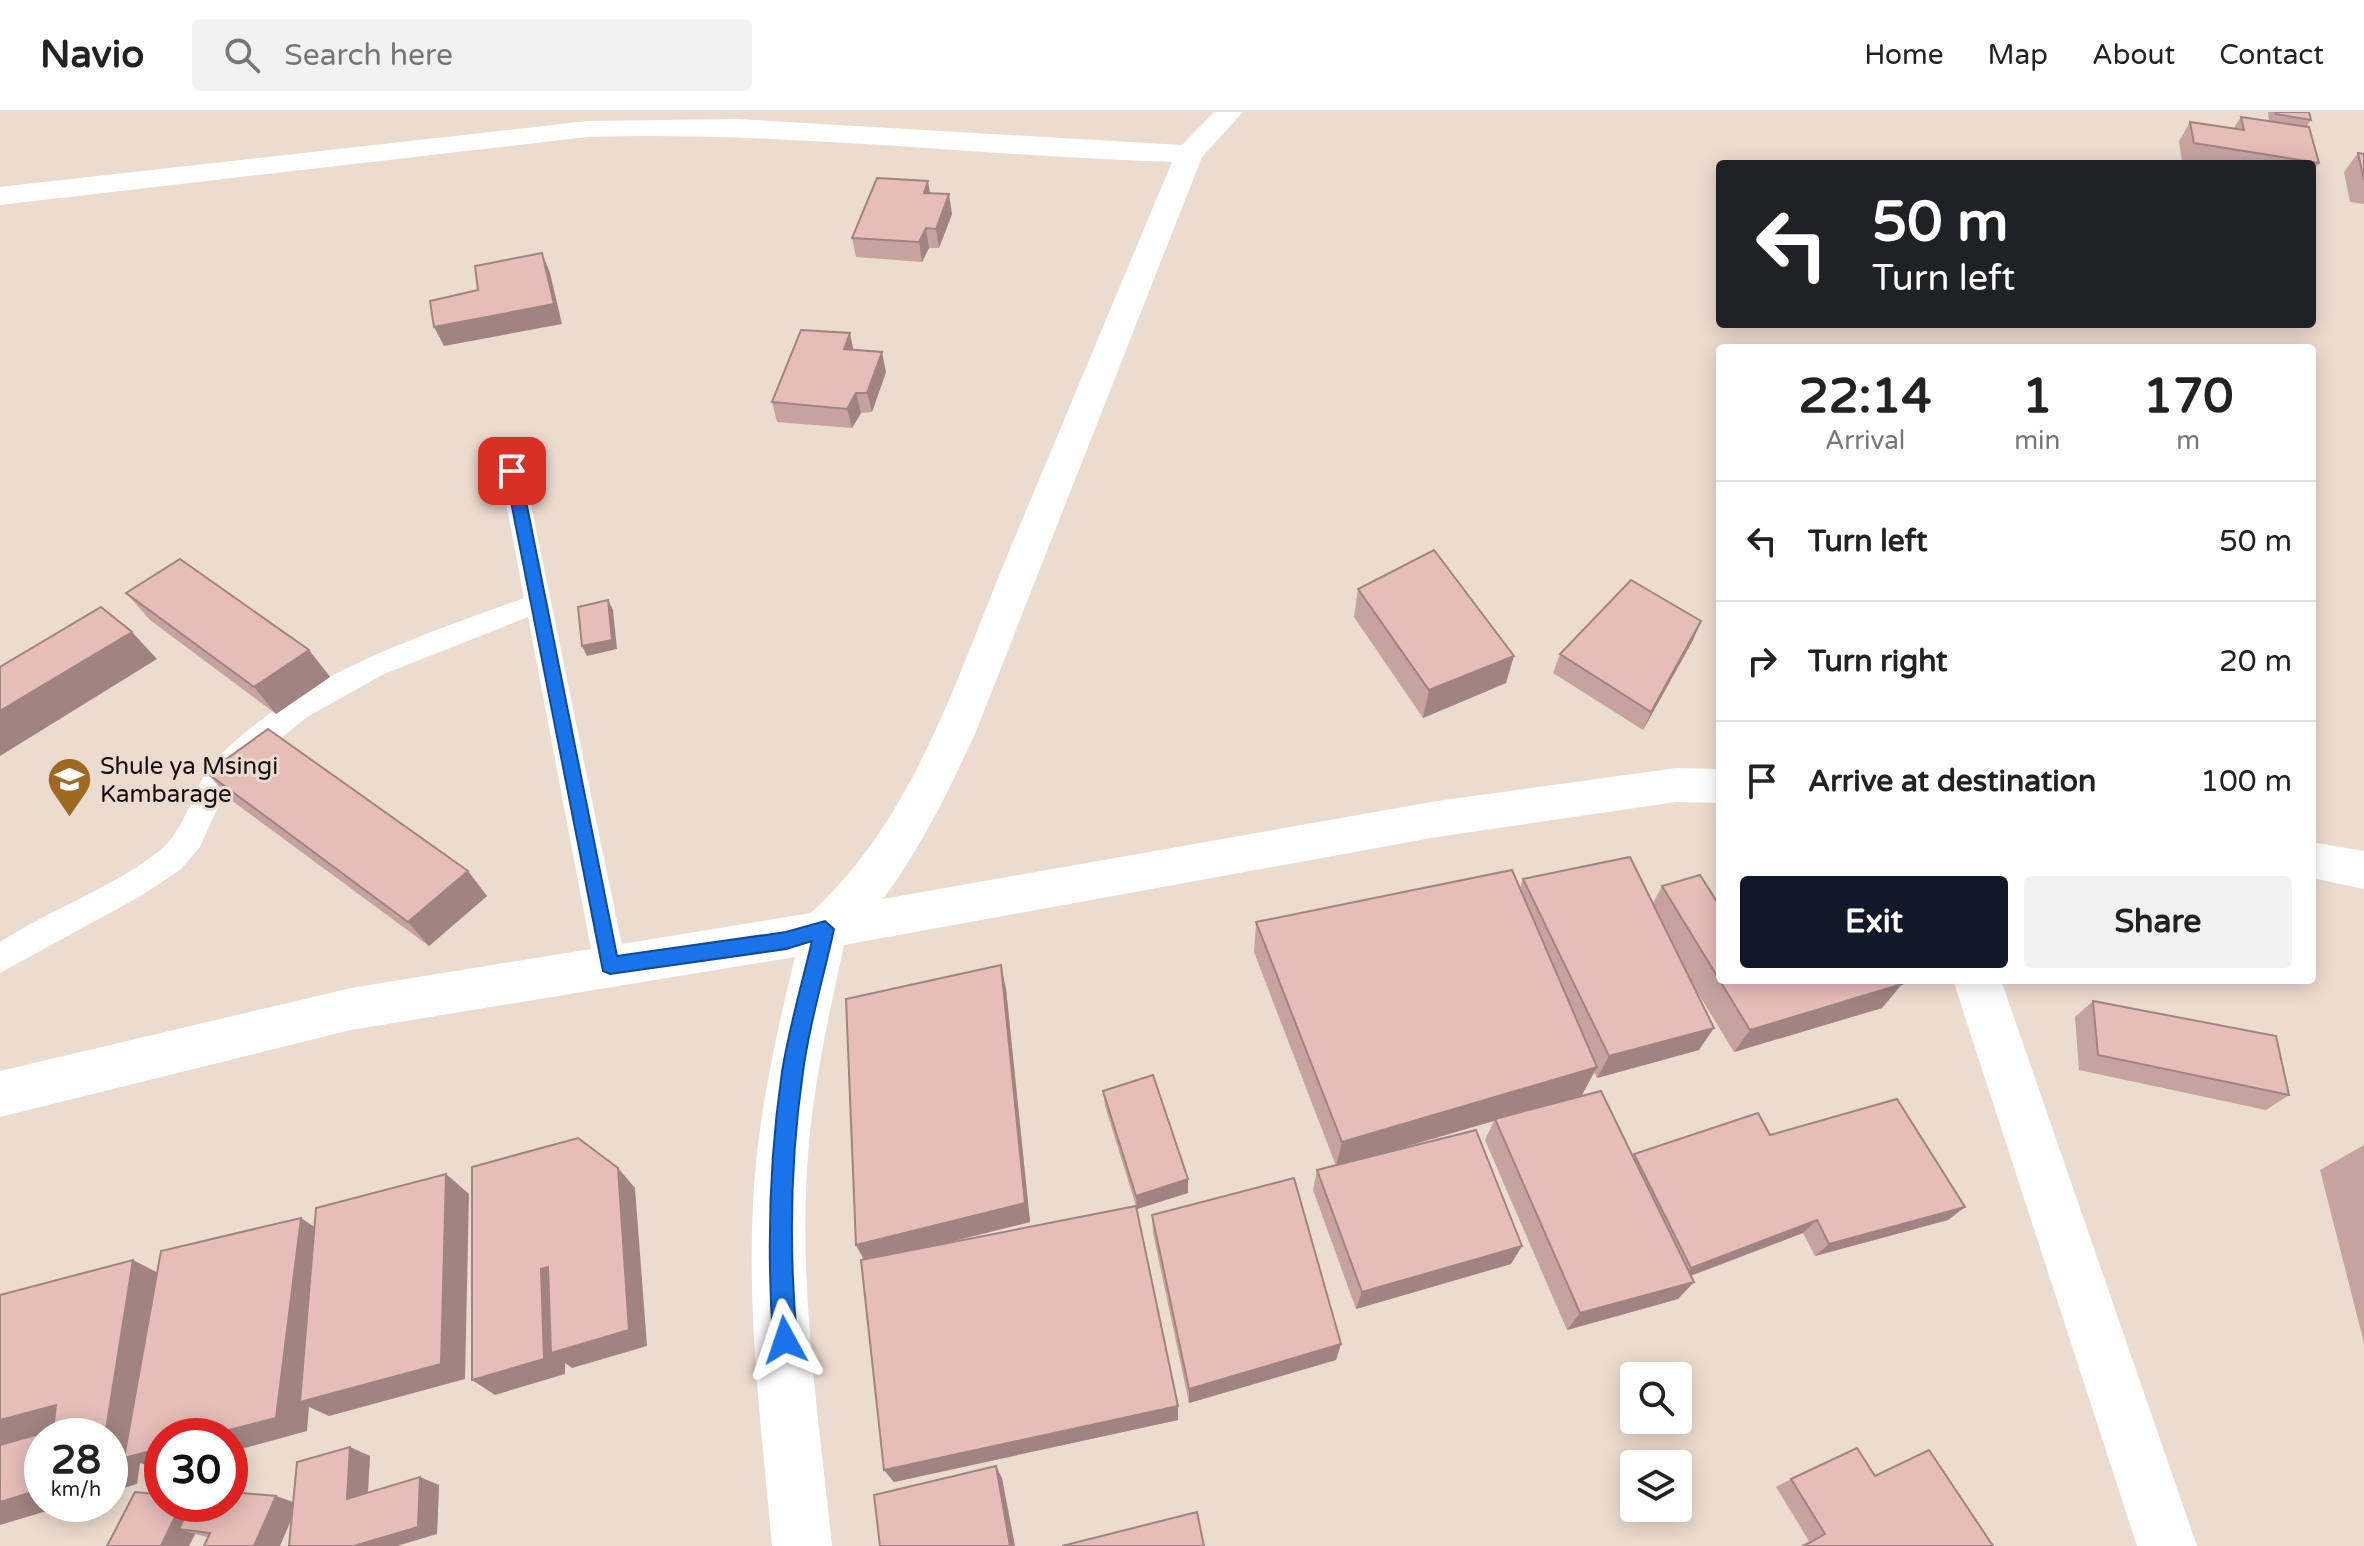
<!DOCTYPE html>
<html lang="en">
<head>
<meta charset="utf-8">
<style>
	:root { --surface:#fff; --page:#f2f2f2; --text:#222; --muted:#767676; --line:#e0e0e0; --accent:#111827 }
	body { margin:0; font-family:"Varela Round",sans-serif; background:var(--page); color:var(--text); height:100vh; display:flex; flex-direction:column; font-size:30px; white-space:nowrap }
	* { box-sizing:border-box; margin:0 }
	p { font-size:26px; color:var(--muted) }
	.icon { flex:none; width:44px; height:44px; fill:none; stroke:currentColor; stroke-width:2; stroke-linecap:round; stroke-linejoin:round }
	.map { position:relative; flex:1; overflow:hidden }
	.details { position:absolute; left:1716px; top:232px; width:600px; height:640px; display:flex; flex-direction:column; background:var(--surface); border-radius:8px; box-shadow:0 4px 20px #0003 }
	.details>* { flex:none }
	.top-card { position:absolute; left:1716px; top:48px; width:600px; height:168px; border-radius:8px; box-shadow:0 4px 20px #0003; background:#202124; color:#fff; overflow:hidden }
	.controls { position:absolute; left:1620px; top:1250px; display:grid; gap:16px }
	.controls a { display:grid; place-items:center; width:72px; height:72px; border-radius:8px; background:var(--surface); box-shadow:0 4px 20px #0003; font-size:40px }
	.speed { position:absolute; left:24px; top:1306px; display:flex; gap:16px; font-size:40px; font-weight:700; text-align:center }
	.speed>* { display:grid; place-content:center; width:104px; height:104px; border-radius:50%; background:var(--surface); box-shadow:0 4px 20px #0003; line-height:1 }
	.speed small { font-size:20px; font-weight:400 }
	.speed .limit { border:12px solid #d22; background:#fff; color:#111 }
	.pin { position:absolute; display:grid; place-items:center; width:68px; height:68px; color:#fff; margin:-34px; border-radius:16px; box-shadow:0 4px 12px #0006 }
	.me { position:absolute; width:88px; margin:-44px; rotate:355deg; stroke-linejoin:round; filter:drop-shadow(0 0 6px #0008) }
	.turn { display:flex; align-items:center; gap:28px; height:168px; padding:0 24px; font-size:36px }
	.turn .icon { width:104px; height:104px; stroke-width:2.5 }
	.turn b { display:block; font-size:56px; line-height:68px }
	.eta { display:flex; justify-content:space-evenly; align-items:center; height:136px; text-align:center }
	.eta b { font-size:48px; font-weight:700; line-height:56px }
	.cta { display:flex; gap:16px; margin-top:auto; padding:16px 24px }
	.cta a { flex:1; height:92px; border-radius:8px; background:var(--accent); color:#fff; font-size:32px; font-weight:700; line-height:92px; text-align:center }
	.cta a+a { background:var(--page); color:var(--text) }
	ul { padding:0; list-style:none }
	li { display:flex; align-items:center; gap:24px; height:120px; padding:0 24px; border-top:2px solid var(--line) }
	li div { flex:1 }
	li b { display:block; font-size:30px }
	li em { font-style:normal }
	header { display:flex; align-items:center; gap:48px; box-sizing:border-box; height:112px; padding:0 40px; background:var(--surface); border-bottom:2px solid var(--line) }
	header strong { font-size:38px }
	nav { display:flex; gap:44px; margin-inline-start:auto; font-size:28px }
	.search { width:560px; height:72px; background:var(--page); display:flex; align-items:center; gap:20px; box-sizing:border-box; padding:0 28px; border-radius:8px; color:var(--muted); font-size:30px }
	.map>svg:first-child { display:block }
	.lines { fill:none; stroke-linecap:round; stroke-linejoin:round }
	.service { fill:#fff; fill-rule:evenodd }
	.minor { fill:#fff; fill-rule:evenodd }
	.wall { fill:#c6a39f }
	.shaded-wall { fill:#a18482 }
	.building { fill:#e6bdb9; stroke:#a18482; stroke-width:2 }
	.route { fill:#1a73e8; stroke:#114b97; stroke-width:2 }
	.labels { text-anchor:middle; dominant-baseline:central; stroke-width:6; stroke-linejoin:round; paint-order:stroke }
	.poi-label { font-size:24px; fill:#110c08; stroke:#ecdbcf; text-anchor:start }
</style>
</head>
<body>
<header>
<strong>Navio</strong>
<div class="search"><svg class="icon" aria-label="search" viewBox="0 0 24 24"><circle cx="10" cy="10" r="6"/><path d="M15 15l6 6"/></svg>Search here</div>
<nav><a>Home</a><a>Map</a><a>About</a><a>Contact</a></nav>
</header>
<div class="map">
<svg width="2364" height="1434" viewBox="0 0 2364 1434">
	<rect width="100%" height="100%" fill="#ecdbcf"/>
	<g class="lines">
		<path class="service" d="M512,351L524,359L626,853L621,863L610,867L599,863L594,853L528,505L384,562L307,605L238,661L225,679L200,735L180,758L139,785L0,861V830C51,797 110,777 158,740C190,715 191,672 219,644C302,562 417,525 524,486L500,359Z"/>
		<g class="minor">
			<path d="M1214,0H1243L1202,45L975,622C948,680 921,736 883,787L1437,689L1676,656L1720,657V691L1676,690L1437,725L844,833C829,903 813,973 808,1044C798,1174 819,1305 832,1434H772C762,1321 747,1206 753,1092C757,1008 775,927 795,845L351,918L0,1005V959L351,876L811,801C915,706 957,564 1010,437C1064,308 1118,179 1172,50C976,44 783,19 587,25L0,93V75L587,9L738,7L1182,33Z"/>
			<path d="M2312,730L2364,739V777L2312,766Z"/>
			<path d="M1953,868H2001L2197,1434H2137Z"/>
		</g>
	</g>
	<g class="wall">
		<path d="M2268,0H2309L2311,8L2306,15L2319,51L2312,61V52H2192L2182,50L2179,29L2190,10L2234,16L2241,5L2269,9Z"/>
		<path d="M2358,41L2364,42V92L2350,90L2344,60Z"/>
		<path d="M930,81L952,102L939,136H929L922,150L856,145L852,126Z"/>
		<path d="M853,237L886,260L872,300L861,301L852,316L777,310L772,290Z"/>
		<path d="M1358,477L1506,571L1423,606L1354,505Z"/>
		<path d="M126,481L309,538L330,565L276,602L150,508Z"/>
		<path d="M1693,528L1643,618L1553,561L1560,542Z"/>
		<path d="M207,661L487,784L429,834L231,688Z"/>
		<path d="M1523,767L1653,791L1662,774L1716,788L1902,872L1882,896L1734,940L1690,868L1699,938L1597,966L1594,960L1582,983L1535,996L1633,1044L1634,1042L1770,1023L1965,1095L1948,1108L1815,1144L1803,1121L1691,1164L1678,1187L1567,1218L1485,1028L1494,1009L1376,1043L1511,1152L1356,1197L1313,1078L1317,1058L1336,1054L1254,840L1256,810L1520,776Z"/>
		<path d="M1006,877L1030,1110L937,1133L1136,1094L1105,994L1103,979L1188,1067V1081L1137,1097L1178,1308L894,1370L884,1358L864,1148L856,1133Z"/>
		<path d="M2093,889L2289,983L2266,998L2079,958L2075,905Z"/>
		<path d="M2364,1033V1231L2320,1058Z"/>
		<path d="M1152,1103L1341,1232L1336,1248L1189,1291L1153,1121Z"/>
		<path d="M370,1344L368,1380L439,1373L437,1422L291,1408L208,1425L195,1422L189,1434H107L162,1392L276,1384L293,1390Z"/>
		<path d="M1875,1364L1993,1434H1800L1809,1429L1776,1375L1791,1367Z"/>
	</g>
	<g class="shaded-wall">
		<path d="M928,69L931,88L924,81Z"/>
		<path d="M949,82L952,102L939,136L936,117Z"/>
		<path d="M926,116L929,136L922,150L919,130Z"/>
		<path d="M542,141L550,161L562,212L444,234L434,215Z"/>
		<path d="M850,221L854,241L844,237Z"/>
		<path d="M882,240L886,260L872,300L867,281Z"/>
		<path d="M856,281L861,301L852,316L847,297Z"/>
		<path d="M608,488L613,498L617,537L587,544L582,534Z"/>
		<path d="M1701,509L1693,528L1643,618L1651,600Z"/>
		<path d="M132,520L157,547L0,644V599Z"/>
		<path d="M309,538L330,565L276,602L254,575Z"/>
		<path d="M1514,544L1506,571L1423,606L1429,578Z"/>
		<path d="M468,759L487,784L429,834L408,810Z"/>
		<path d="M1001,853L1006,877L1030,1110L866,1151L856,1133Z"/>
		<path d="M1902,872L1882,896L1734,940L1750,918Z"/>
		<path d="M1714,916L1699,938L1597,966L1609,944Z"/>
		<path d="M1597,955L1582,983L1336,1055L1342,1030Z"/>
		<path d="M618,1056L635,1076L647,1234L572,1256L565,1251V1262L495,1283L472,1268L541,1157L548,1155Z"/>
		<path d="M446,1062L469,1082L465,1267L329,1304L309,1295L307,1319L230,1340V1324H206L301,1106L328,1124Z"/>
		<path d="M1188,1067V1081L1137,1097L1136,1084Z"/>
		<path d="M1965,1095L1948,1108L1815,1144L1829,1132Z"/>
		<path d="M1817,1108L1803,1121L1679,1168L1691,1156Z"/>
		<path d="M1522,1134L1511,1152L1356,1197L1362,1180Z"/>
		<path d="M133,1148L166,1165L162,1358L140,1351L137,1372L110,1380V1324H105Z"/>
		<path d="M1694,1170L1678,1187L1567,1218L1580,1201Z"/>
		<path d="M1341,1232L1336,1248L1189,1291V1277Z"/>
		<path d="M56,1293L94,1307L2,1332H0V1308Z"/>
		<path d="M1178,1294V1308L894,1370L884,1358Z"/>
		<path d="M350,1335L370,1344L367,1394L347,1387Z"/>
		<path d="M996,1354L1002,1366L1015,1434H1010Z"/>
		<path d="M420,1365L439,1373L437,1422L397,1434H354Z"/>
		<path d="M42,1377V1392H70L0,1413V1390Z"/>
		<path d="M276,1384L298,1392L280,1434H254Z"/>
		<path d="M181,1392H206L179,1417L195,1422L189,1434H161Z"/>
	</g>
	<g class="building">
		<path d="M2275,0H2309L2311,8L2276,2Z"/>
		<path d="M2241,5L2309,15L2319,51L2194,31L2190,10L2244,18Z"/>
		<path d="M2358,41L2364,42V68Z"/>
		<path d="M877,66L928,69L924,81L949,82L936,117L926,116L919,130L852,126Z"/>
		<path d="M542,141L554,192L434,215L430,189L478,178L475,154Z"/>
		<path d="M801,218L850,221L844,237L882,240L867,281H856L847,297L772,290Z"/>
		<path d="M1434,438L1514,544L1429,578L1358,477Z"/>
		<path d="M180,447L309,538L254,575L126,481Z"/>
		<path d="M1631,468L1701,509L1651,600L1560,542Z"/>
		<path d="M608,488L612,528L582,534L578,495Z"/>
		<path d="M101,495L132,520L0,599V555Z"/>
		<path d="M268,617L468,759L408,810L207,661Z"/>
		<path d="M1630,745L1714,916L1609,944L1523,767Z"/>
		<path d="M1512,758L1597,955L1342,1030L1256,810Z"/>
		<path d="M1700,763L1716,788L1720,787V868H1899L1902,872L1750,918L1662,774Z"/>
		<path d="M1001,853L1025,1091L856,1133L846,887Z"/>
		<path d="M2093,889L2276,924L2289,983L2098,943Z"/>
		<path d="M1153,963L1188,1067L1136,1084L1103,979Z"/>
		<path d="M1601,979L1694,1170L1580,1201L1495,1007Z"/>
		<path d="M1897,987L1965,1095L1829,1132L1817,1108L1691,1156L1634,1042L1758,1001L1770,1023Z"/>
		<path d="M1476,1018L1522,1134L1362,1180L1317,1058Z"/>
		<path d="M578,1026L618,1056L629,1218L551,1241L548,1155L541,1157L544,1247L472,1268V1055Z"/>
		<path d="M446,1062L441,1252L300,1290L316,1096Z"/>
		<path d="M1294,1066L1341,1232L1189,1277L1152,1103Z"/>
		<path d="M1136,1094L1178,1294L884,1358L861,1148Z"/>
		<path d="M301,1106L276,1306L206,1324H162V1336L124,1346L161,1139Z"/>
		<path d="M133,1148L105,1324H42V1377L0,1390V1333L53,1318L56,1293L0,1308V1183Z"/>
		<path d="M350,1335L347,1387L420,1365L418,1415L354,1434H289L297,1350Z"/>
		<path d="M1857,1336L1875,1364L1929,1338L1993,1434H1804L1825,1422L1791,1367Z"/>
		<path d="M996,1354L1010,1434H880L874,1383Z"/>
		<path d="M135,1380L162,1383V1392H181L161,1434H107Z"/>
		<path d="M230,1380L276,1384L254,1434H204L210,1421L179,1417L191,1392H230Z"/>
		<path d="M1197,1400L1204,1434H1062Z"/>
	</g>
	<path class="route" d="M512,354L520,359L617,844L786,820L825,809L834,817C824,864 809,912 803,960C790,1049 789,1139 797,1228L793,1237L785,1240L777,1237L773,1228C767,1139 769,1049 782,960C789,916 802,872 812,829L786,837L610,862L603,859L505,359Z"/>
	<defs>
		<symbol id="school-pin" viewBox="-11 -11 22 30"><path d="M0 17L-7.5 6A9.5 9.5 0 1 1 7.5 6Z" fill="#9f6924" stroke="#ecdbcf"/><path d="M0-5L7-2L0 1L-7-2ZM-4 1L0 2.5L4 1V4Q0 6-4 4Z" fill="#fff"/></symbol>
	</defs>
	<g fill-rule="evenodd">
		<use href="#school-pin" x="44" y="642" width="51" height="69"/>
	</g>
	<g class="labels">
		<g class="poi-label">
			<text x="100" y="654">Shule ya Msingi<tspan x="100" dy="28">Kambarage</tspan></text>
		</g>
	</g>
</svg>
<div class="controls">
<a><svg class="icon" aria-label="search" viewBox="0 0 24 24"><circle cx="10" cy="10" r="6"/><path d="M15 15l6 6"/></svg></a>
<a><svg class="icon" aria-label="layers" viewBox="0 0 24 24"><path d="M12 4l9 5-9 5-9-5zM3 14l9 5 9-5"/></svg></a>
</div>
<div class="speed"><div>28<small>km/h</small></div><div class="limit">30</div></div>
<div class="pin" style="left:512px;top:359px;background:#d93025"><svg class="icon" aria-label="arrive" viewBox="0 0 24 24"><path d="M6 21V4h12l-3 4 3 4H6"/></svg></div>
<svg class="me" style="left:785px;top:1228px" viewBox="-20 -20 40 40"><path d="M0-17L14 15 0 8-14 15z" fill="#1a73e8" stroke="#fff" stroke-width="4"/></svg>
<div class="top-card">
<div class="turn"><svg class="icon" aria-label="left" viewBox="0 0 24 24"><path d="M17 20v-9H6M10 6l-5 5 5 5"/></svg><div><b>50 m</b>Turn left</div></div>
</div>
<section class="details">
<div class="eta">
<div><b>22:14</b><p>Arrival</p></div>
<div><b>1</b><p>min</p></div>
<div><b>170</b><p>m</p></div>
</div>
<ul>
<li><svg class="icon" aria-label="left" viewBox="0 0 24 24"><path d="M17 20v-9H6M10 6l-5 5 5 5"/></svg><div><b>Turn left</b></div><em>50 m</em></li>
<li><svg class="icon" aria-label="right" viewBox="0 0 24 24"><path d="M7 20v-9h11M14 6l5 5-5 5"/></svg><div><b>Turn right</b></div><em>20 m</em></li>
<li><svg class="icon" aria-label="arrive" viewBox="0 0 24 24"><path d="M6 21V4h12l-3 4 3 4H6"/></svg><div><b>Arrive at destination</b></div><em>100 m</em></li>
</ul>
<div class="cta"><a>Exit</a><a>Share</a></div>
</section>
</div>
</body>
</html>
